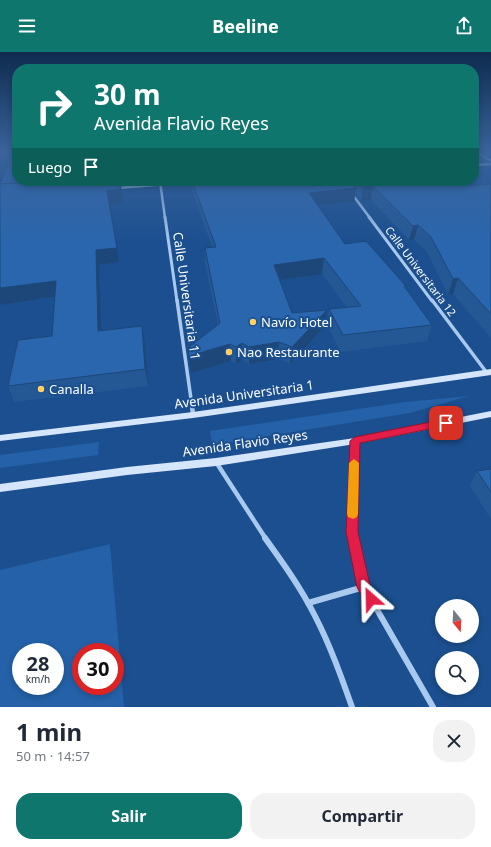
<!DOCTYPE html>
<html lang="es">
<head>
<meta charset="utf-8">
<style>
	:root { --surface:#fff; --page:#f2f2f3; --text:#1f2937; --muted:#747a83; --accent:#0f766e }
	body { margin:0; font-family:"Noto Sans",sans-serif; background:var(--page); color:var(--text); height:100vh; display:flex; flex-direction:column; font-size:15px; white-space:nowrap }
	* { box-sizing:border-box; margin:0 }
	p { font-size:13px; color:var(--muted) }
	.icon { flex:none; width:22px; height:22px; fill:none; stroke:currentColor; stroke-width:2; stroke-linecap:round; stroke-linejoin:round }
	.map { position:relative; height:655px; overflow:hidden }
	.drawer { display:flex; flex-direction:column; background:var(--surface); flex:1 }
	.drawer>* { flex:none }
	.banner { position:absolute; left:12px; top:12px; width:467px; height:122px; border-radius:16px; box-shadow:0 2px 6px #0003; background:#0f766e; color:#fff; overflow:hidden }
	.needle { width:26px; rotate:162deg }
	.tools { position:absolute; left:435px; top:547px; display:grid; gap:8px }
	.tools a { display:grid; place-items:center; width:44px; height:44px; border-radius:50%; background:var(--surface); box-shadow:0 2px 6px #0003; font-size:20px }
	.speed { position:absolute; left:12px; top:591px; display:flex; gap:8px; font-size:20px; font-weight:700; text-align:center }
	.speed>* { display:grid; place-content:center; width:52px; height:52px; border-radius:50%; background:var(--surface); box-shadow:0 2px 6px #0003; line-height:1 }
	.speed small { font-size:10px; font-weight:400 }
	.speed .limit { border:6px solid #d22; background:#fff; color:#111 }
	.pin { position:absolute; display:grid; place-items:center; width:34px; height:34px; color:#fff; margin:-17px; border-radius:8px; box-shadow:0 2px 6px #0006 }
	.me { position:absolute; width:44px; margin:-22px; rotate:335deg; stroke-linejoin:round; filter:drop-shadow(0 0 3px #0008) }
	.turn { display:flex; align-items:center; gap:14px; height:84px; padding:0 16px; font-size:18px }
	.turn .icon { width:52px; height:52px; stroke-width:2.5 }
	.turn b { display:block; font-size:28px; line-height:34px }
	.then { display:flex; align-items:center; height:38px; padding:0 16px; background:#0003; gap:8px; font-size:15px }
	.round { display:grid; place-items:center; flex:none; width:42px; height:42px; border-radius:16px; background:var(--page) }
	.summary { display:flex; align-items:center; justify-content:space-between; height:68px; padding:0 16px }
	h1 { font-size:24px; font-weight:700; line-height:30px }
	.cta { display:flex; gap:8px; margin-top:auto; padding:8px 16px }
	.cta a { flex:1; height:46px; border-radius:16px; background:var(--accent); color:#fff; font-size:16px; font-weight:700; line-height:46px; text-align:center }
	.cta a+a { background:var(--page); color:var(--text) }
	header { display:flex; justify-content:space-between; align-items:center; height:52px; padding:0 16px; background:var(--accent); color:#fff; font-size:18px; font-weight:700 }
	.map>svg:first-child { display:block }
	.green { fill:#2461a8; fill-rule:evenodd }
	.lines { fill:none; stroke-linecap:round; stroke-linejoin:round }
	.street-far4 { stroke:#a9c9ee; stroke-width:2.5 }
	.street-far3 { stroke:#a9c9ee; stroke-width:3 }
	.street-far2 { stroke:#a9c9ee; stroke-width:3.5 }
	.street-far1 { stroke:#a9c9ee; stroke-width:4.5 }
	.street { stroke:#a9c9ee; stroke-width:6 }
	.secondary { fill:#d6e6fa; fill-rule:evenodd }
	.wall { fill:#245895 }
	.shaded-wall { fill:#1d4779 }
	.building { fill:#2a66ad; stroke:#1d4779 }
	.route { fill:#e11d48; stroke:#92132f }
	.slow { fill:#f59e0b }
	.poi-dot { fill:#ffd166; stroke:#1b4f8f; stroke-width:1.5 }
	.labels { text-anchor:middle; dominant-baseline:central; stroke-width:4; stroke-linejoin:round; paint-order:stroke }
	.far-street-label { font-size:11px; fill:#fff; stroke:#1b4f8f }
	.street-label { font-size:13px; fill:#fff; stroke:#1b4f8f }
	.poi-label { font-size:13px; fill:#fff; stroke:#1b4f8f; text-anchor:start }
</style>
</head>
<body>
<header><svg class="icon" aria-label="menu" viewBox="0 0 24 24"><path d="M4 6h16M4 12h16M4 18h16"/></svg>Beeline<svg class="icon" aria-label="share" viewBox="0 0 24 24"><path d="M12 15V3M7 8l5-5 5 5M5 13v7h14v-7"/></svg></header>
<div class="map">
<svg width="491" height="655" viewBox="0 0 491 655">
	<rect width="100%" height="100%" fill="#1b4f8f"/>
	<g class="green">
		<path d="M469,344L410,361L212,393L210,379L405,350Z"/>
		<path d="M99,390L98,403L0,416V403Z"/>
		<path d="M110,492L124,655H0V518ZM21,600H55V634H21ZM81,600H115V634H81Z"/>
	</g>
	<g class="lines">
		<g class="street-far4">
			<path d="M477,100L491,109"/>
			<path d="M474,113L491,112"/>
			<path d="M160,129L165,166"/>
			<path d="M117,136L194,130"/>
			<path d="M352,142L370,166"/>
		</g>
		<g class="street-far3">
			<path d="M165,165L177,249"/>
			<path d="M369,165L432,249"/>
		</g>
		<g class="street-far2">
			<path d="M177,248L192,354"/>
			<path d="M432,248L487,321"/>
		</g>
		<g class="street-far1">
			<path d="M192,353L193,363"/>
			<path d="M216,410L266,487"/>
			<path d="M354,487L352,480L355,389"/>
		</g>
		<g class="street">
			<path d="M265,486C283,511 301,536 315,564C330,593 341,624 352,655"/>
			<path d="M353,486L364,535L433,655"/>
			<path d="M308,551L364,535"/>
		</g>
		<g class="secondary">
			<path d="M491,317V323L193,366L0,389V383L193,360Z"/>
			<path d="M491,359V365L355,392L216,414L127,423L0,440V432L127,415L216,406L355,386Z"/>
		</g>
	</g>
	<g class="wall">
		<path d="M120,129L123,151L110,152L119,210L99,213L101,279L142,274L145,290L148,334L14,350L8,334L52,284L55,245L0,253Z"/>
		<path d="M190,129H463L469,134L491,132V286L453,242L448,243L427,200L414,188H409L371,148L361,149L355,142L354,150L318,153L345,192L406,234V237L432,273L427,289L341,300L327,274L329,257L347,256L322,222L279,228L292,261L327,258L325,274L290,312L278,307L249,312L242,308L236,312L231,309L191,321L188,296L218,273L205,212V196L212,195L190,133Z"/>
		<path d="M491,417V467L470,434L477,419Z"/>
	</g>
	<g class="shaded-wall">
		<path d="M120,129L123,151L110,152L119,210L99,213L102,295L98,279L96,198L107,139Z"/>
		<path d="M373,134L371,148L361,149L363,135Z"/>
		<path d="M356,136L354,150L307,154L309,141Z"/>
		<path d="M418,173L414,188H409L413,174Z"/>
		<path d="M324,206L322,222L273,229L274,213Z"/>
		<path d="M458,226L453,242L448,243L453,227Z"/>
		<path d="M56,229L60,244L0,253V236Z"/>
		<path d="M327,258L325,274L290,312L292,295Z"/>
		<path d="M142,274L145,290L148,334L145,317Z"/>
		<path d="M279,290L278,307L249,312V295Z"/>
		<path d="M242,291V308L236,312V295Z"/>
		<path d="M230,292L231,309L191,321L189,304Z"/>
	</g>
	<g class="building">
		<path d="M14,100H17V129H55L0,132Z"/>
		<path d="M55,129H120L121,137L107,139L117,196L96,198L98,279L142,274L145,317L8,334L18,288L52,284L56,229L0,236V132Z"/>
		<path d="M192,129H351L356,136L309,141L345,192L366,189L406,234H404L432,273L343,283L329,257L361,254L324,206L274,213L292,261L327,258L292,295L279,290L249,295L242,291L236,295L230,292L189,304L188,296L220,271L205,196L216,195Z"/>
		<path d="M357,129H463L469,134L491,132V262L458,226L453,227L431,185L418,173L413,174L373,134L363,135Z"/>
		<path d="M491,417V440L477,419Z"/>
	</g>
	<linearGradient id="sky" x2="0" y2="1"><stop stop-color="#0f2b4f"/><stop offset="0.52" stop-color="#39639b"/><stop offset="1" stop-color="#39639b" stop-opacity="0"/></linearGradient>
	<rect width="491" height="191" fill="url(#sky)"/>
	<path class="route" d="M446,367L449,368L451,371L449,373L360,391L358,480L370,533L378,547L376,552L371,554L366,552L357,535L346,480L350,389L355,385Z"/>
	<path class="slow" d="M354,407L359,411L358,462L357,465L353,467L348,465L347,462L349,411Z"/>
	<g class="poi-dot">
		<circle cx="253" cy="270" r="4"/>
		<circle cx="229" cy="300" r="4"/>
		<circle cx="41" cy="337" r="4"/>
	</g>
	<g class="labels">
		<g class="far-street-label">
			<text transform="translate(421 219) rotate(53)">Calle Universitaria 12</text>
		</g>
		<g class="street-label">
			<text transform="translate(187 244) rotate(82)">Calle Universitaria 11</text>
			<text transform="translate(244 342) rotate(-8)">Avenida Universitaria 1</text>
			<text transform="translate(245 391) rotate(-8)">Avenida Flavio Reyes</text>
		</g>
		<g class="poi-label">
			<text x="261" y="270">Navío Hotel</text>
			<text x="237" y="300">Nao Restaurante</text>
			<text x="49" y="337">Canalla</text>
		</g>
	</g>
</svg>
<div class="tools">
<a><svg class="needle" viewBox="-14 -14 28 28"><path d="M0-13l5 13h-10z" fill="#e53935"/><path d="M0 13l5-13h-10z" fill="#747a83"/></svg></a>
<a><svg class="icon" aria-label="search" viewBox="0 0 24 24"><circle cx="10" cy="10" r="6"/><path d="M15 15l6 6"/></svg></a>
</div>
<div class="speed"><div>28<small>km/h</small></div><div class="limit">30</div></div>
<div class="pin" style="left:446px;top:371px;background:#d93025"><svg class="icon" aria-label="arrive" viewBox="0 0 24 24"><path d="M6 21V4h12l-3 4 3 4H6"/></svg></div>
<svg class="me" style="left:371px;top:547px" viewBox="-20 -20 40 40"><path d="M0-17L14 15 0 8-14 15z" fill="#e11d48" stroke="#fff" stroke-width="4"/></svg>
<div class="banner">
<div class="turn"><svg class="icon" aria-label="right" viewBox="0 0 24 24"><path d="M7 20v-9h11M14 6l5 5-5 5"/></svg><div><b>30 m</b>Avenida Flavio Reyes</div></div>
<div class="then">Luego<svg class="icon" aria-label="arrive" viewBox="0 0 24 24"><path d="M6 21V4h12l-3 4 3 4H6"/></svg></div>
</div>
</div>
<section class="drawer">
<div class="summary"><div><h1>1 min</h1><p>50 m · 14:57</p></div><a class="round"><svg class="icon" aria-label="close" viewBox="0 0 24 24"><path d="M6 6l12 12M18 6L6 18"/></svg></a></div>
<div class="cta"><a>Salir</a><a>Compartir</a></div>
</section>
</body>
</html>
